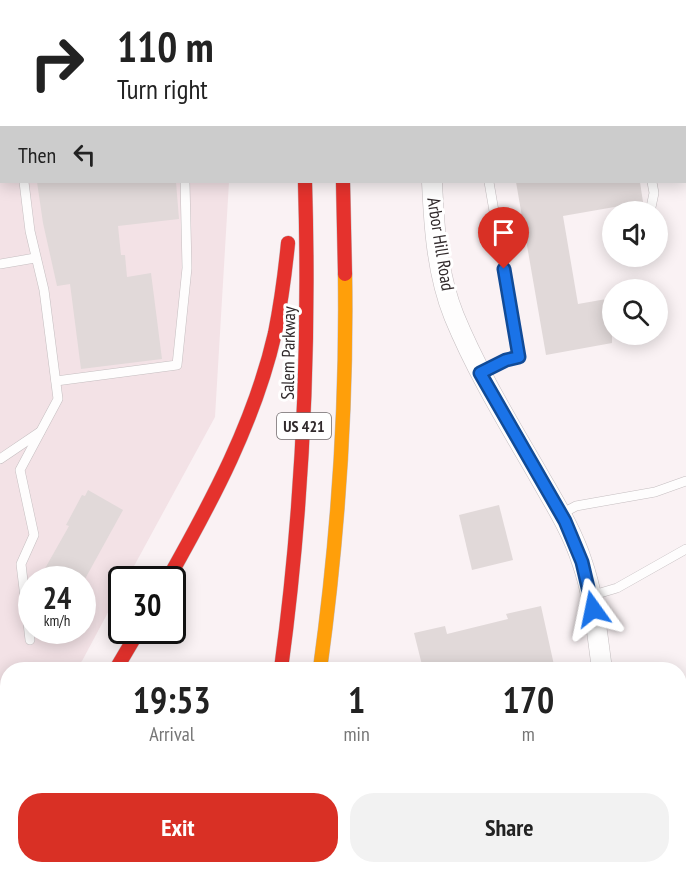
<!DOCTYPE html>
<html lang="en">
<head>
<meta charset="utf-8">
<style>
	:root { --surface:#fff; --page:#f2f2f2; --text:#222; --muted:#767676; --accent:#d93025 }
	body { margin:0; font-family:"PT Sans Narrow",sans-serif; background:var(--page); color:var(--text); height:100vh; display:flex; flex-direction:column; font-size:22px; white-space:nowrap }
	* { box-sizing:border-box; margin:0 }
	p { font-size:20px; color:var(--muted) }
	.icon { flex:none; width:33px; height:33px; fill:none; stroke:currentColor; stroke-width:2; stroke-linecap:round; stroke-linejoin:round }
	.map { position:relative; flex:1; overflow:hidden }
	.panel { position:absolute; left:0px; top:662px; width:687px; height:212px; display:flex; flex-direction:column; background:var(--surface); border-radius:24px 24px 0 0; box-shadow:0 3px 15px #0003 }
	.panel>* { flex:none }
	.guide { position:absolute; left:0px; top:0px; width:687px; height:183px; box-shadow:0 3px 15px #0003; background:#fff; color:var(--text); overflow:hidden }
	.controls { position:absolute; left:602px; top:201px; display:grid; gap:12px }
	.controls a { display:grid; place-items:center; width:66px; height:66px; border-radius:50%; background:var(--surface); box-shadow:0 3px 15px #0003; font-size:30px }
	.speed { position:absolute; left:18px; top:566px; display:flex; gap:12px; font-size:30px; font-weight:700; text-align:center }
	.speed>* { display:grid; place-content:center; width:78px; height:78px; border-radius:50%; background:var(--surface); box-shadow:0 3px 15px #0003; line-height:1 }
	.speed small { font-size:15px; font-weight:400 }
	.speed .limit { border:3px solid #111; border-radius:9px; background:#fff; color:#111 }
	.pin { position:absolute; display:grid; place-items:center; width:51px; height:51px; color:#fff; margin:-62px -26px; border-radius:50% 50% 50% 0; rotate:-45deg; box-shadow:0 0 6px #0007 }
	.pin .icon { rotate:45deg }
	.me { position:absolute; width:66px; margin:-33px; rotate:348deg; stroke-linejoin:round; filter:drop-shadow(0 0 4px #0008) }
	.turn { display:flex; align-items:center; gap:21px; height:126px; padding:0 18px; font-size:27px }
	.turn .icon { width:78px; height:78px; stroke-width:2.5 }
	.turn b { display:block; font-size:42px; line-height:51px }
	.then { display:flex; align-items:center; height:57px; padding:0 18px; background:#0003; gap:12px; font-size:22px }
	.eta { display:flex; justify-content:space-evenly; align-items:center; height:102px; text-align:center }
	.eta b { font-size:36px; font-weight:800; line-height:42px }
	.action { display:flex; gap:12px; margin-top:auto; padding:12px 18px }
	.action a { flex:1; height:69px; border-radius:24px; background:var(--accent); color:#fff; font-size:24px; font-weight:800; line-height:69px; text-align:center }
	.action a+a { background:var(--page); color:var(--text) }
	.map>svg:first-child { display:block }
	.built { fill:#f3e2e6; fill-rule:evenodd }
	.building { fill:#e1d9d9 }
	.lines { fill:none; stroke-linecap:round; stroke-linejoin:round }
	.lane-casing { stroke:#c5bec0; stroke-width:10 }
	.street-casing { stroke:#c5bec0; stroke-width:21 }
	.fast-casing { stroke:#c5bec0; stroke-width:15 }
	.slow-casing { stroke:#c5bec0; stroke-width:15 }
	.jam-casing { stroke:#c5bec0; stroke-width:15 }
	.lane { stroke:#fefdfd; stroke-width:9 }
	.street { stroke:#fefdfd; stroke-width:20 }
	.fast { stroke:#30b455; stroke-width:14 }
	.slow { stroke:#ff9f0a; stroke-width:14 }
	.jam { stroke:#e5322d; stroke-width:14 }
	.route-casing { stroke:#114b97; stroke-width:15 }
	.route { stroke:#1a73e8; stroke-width:10 }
	.labels { text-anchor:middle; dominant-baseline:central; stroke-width:6; stroke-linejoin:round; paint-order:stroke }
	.shield { fill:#fff; stroke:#6f6a6b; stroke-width:1.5 }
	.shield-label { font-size:16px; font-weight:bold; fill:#312a2c }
	.street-label { font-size:18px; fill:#312a2c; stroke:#fff }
</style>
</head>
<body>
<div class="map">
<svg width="686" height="872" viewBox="0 0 686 872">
	<rect width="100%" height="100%" fill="#faf2f4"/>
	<g class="built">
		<path d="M0,0L204,1L2,2V182H229L215,417L127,579H122L121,588L82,661L75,669H8L6,711L0,707ZM32,579H82V630H32Z"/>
		<path d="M428,866H619L620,872H430Z"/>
	</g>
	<g class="building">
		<path d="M37,182H176L179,219L118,226L121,255H125L127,277L151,273L162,359L81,369L70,284L57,286L43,223Z"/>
		<path d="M516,182H640L643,202L563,216L578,304L612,298V343L546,355Z"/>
		<path d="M88,490L123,510L85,579H55L43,572L69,526L66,525L82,495L85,496Z"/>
		<path d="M499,505L513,560L472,570L459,515Z"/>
		<path d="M541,606L554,665L535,669H423L414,633L445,626L447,634L508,619L506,614Z"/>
	</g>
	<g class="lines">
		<defs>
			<g id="lane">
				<path d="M2,0V2"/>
				<path d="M168,0V2"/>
				<path d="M477,0V2"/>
				<path d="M577,0L578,2"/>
				<path d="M665,0V2"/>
				<path d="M0,43H2"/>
				<path d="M24,182L30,231L44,290L58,399L20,470L34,535L21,564L30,640"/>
				<path d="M650,212L654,193L652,182"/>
				<path d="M0,264L35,258"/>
				<path d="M480,373L506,360L519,357L489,182"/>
				<path d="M56,381L177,365L187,268L185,182"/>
				<path d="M0,459L40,432"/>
				<path d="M561,514L576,506L655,492L686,481"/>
				<path d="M590,596L617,588L686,549"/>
				<path d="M680,813H686"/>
			</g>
			<g id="street">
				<path d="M419,0V2"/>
				<path d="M432,182C434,226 437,274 454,316C477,372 509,424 539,476C555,504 572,531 582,562C594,596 597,634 602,669"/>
				<path d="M633,866L634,872"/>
			</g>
			<g id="fast">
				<path d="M330,0V2"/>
				<path d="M0,763L8,762"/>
				<path d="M363,866L365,872"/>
				<path d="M10,872L12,866"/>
				<path d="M245,872L246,866"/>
			</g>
			<g id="slow">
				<path d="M320,669C338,538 347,407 345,274"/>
				<path d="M0,808L8,818"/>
				<path d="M44,866L48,872"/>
				<path d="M284,872L285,866"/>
			</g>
			<g id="jam">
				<path d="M291,0L292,2"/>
				<path d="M343,182L345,274"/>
				<path d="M168,579C212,501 255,421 275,333C281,303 285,273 288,243"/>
				<path d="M116,669L139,630"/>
				<path d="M281,669C303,507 310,346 305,182"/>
				<path d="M76,866L81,872"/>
			</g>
		</defs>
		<use href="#lane" class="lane-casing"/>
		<use href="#street" class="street-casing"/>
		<use href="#fast" class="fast-casing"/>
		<use href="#slow" class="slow-casing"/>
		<use href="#jam" class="jam-casing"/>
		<use href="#lane" class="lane"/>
		<use href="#street" class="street"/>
		<use href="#fast" class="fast"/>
		<use href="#slow" class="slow"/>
		<use href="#jam" class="jam"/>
	</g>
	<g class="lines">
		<defs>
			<path id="route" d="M504,269L519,357L506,360L480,373L565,521L582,562L593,609"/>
		</defs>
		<use href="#route" class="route-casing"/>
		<use href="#route" class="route"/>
	</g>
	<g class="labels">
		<rect class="shield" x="277" y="413" width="54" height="26" rx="4.5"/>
		<g class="shield-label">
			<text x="304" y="426">US 421</text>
		</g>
		<g class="street-label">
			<text transform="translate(441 244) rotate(81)">Arbor Hill Road</text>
			<text transform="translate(288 353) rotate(-89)">Salem Parkway</text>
		</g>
	</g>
</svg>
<div class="controls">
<a><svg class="icon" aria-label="sound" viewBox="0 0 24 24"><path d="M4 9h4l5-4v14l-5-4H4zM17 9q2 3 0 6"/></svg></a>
<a><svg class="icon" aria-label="search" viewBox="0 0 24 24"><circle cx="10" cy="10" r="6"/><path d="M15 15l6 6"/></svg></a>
</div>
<div class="speed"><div>24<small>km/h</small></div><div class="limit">30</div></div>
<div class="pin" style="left:504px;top:269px;background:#d93025"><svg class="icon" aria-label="arrive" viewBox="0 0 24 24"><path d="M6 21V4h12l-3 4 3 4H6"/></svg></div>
<svg class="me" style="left:593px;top:609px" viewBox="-20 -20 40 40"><path d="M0-17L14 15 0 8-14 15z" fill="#1a73e8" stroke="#fff" stroke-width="4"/></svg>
<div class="guide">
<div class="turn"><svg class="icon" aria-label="right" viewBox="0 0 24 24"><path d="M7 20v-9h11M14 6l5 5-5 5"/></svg><div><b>110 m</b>Turn right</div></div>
<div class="then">Then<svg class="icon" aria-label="left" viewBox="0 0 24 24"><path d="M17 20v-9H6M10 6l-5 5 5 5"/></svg></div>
</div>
<section class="panel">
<div class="eta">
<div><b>19:53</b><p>Arrival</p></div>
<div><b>1</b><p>min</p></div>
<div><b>170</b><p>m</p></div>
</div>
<div class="action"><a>Exit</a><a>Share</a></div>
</section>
</div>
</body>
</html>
